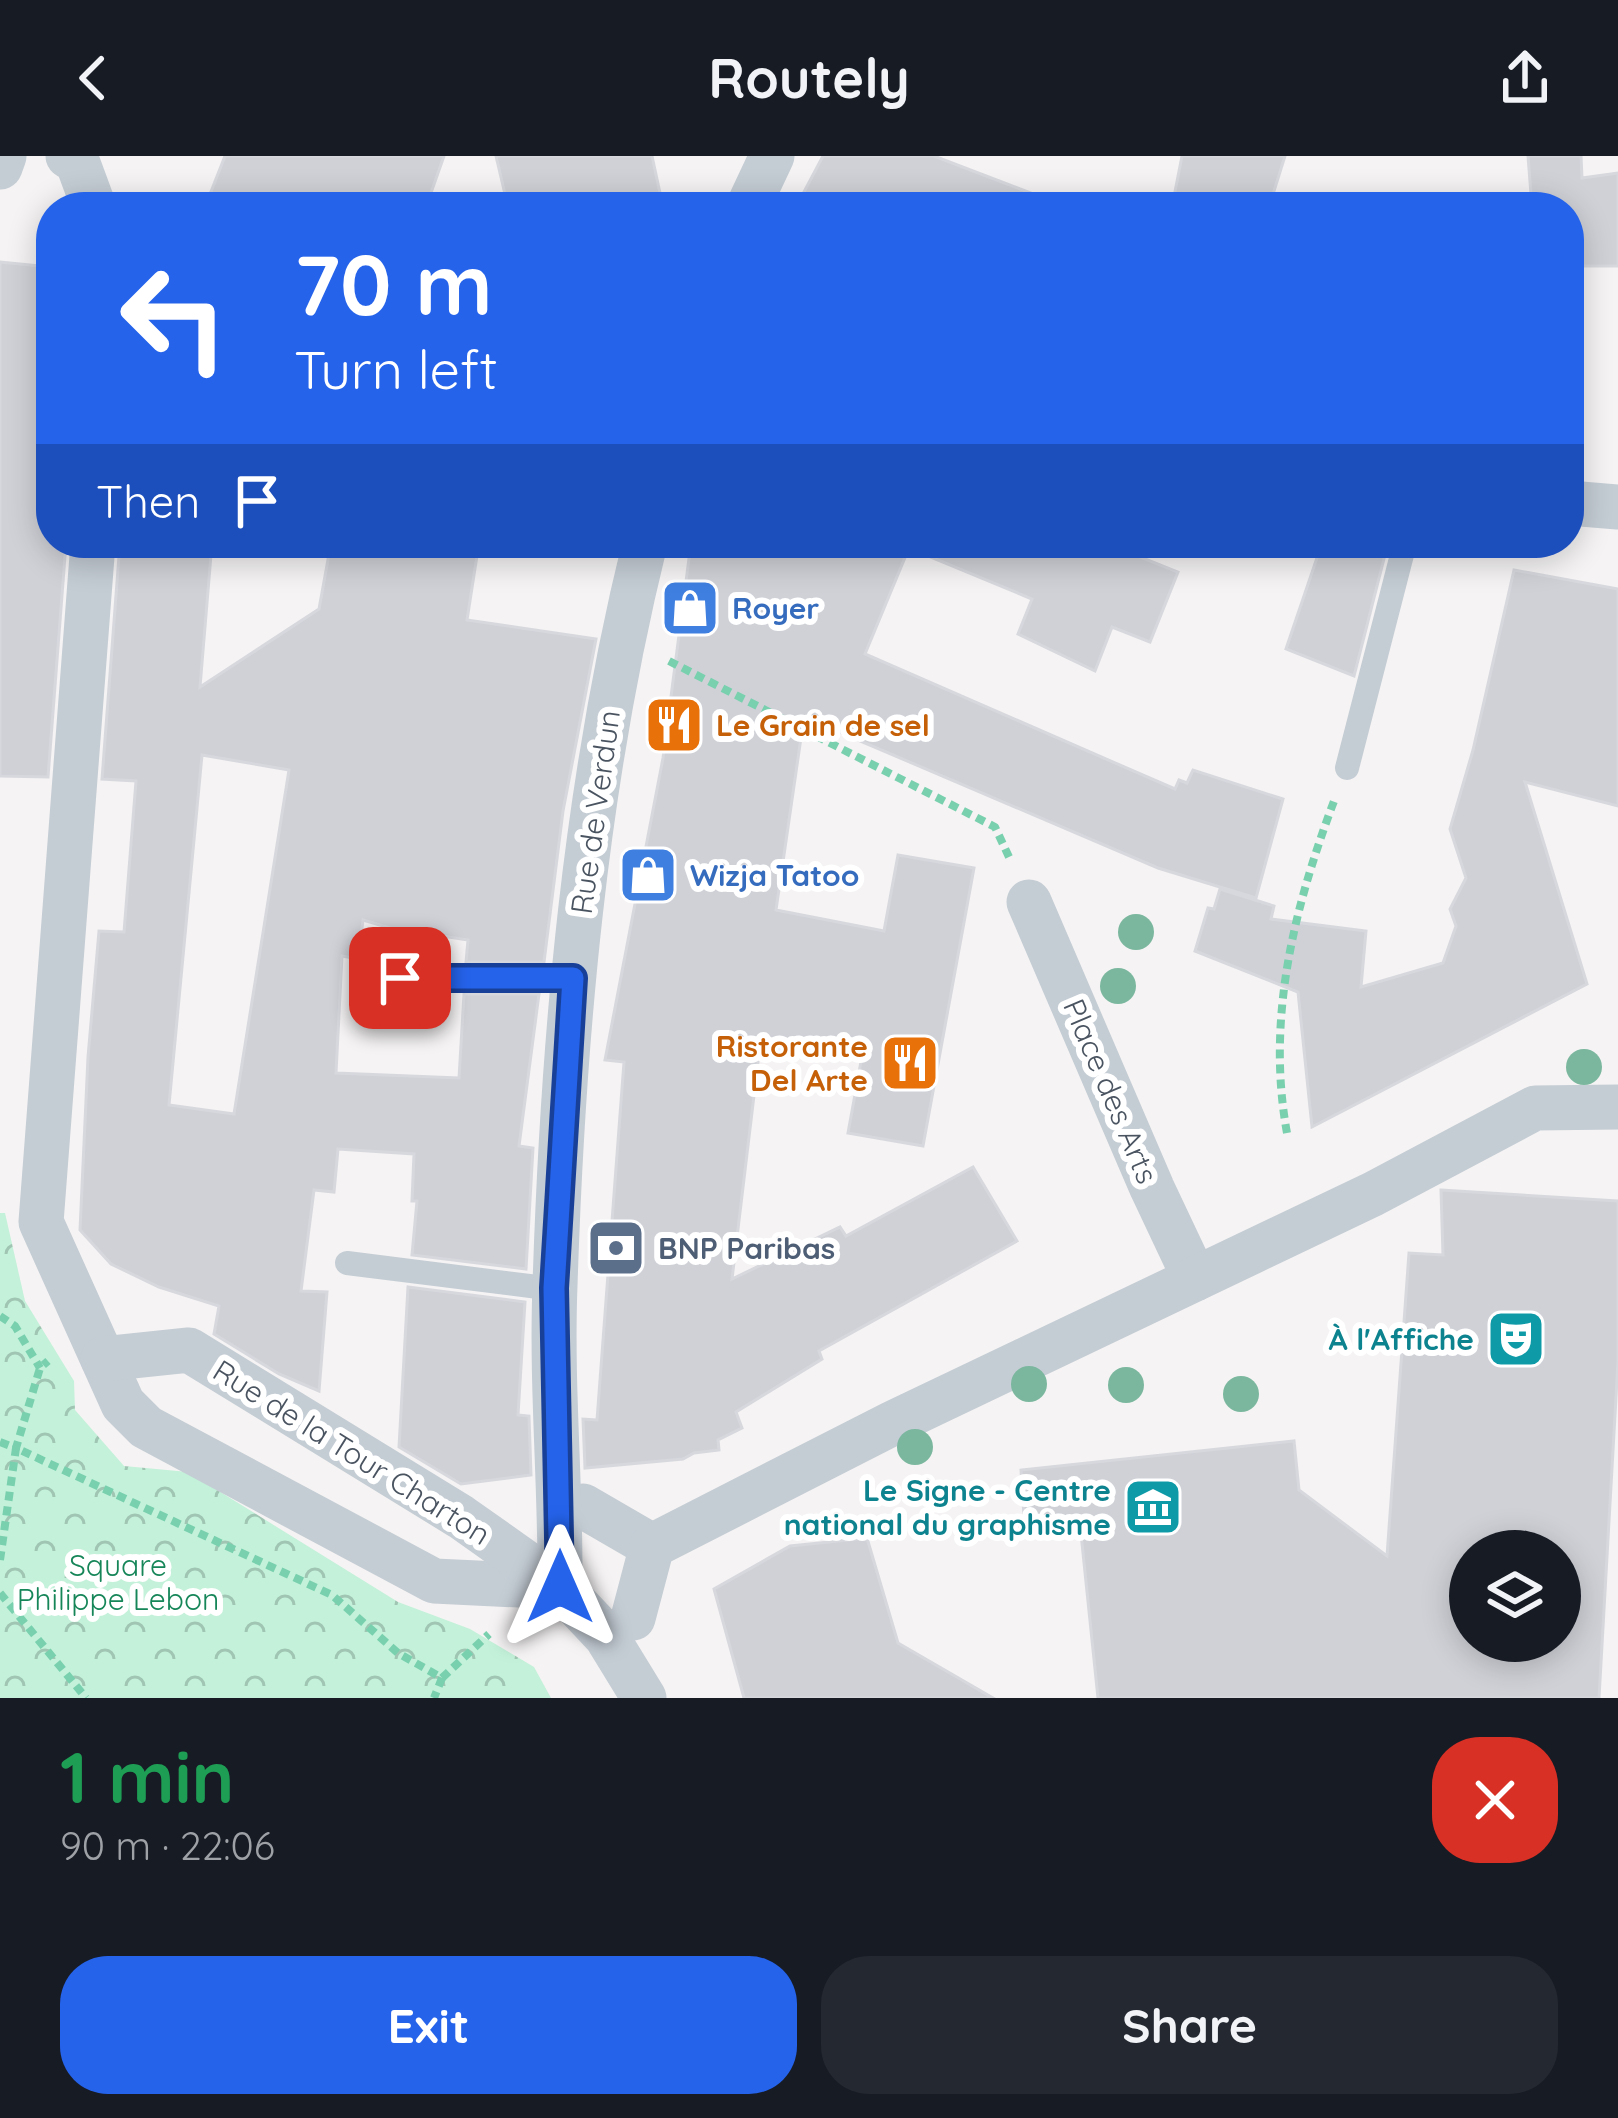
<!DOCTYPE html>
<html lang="en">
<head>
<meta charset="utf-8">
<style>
	:root { --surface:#171b24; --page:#242831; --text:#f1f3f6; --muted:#9ea1a6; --accent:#2563eb }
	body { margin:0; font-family:Quicksand,sans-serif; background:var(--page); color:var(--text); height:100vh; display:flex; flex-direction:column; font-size:45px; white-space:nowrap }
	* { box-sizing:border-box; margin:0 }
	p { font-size:39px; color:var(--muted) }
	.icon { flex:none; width:66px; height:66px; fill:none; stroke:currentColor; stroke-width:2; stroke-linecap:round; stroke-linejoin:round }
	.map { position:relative; height:1542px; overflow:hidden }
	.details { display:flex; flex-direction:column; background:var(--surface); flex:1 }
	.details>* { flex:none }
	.banner { position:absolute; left:36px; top:36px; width:1548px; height:366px; border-radius:48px; box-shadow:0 6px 30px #0003; background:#2563eb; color:#fff; overflow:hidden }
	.fabs { position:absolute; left:1449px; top:1374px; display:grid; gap:24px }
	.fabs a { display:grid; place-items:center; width:132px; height:132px; border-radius:50%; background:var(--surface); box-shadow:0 6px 30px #0003; font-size:60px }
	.pin { position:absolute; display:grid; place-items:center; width:102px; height:102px; color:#fff; margin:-51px; border-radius:24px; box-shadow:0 6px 18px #0006 }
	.me { position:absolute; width:132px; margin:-66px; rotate:0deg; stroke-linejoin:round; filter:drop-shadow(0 0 9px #0008) }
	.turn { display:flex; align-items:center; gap:42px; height:252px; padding:0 60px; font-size:54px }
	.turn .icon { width:156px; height:156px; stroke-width:2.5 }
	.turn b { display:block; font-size:84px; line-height:102px }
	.then { display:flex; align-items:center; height:114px; padding:0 60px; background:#0003; gap:24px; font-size:45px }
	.round { display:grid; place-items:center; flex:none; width:126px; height:126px; border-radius:48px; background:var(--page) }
	.overview { display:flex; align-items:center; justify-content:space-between; height:204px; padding:0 60px }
	h1 { font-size:72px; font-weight:800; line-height:90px; color:#1e9e55 }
	.primary-button { display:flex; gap:24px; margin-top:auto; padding:24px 60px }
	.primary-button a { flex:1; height:138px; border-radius:48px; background:var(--accent); color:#fff; font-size:48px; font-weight:800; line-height:138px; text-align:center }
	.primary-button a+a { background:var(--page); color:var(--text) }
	header { display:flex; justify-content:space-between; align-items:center; height:156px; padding:0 60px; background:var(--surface); font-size:54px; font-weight:800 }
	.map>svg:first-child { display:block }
	.park { fill:url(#park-crowns) }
	.building { fill:#cfd1d7; stroke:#d7d8de; stroke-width:3; fill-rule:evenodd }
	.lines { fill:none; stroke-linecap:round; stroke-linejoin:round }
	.path { stroke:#79d0ae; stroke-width:8; stroke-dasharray:9 6; stroke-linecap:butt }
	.lane { stroke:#c4ccd4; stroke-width:24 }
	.street { stroke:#c4ccd4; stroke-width:45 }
	.tree { fill:#7ab79e }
	.route-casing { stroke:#184099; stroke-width:30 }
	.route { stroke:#2563eb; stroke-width:21 }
	.labels { text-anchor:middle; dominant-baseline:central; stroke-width:12; stroke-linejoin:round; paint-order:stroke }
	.shop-label { font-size:30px; font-weight:bold; fill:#366cbe; stroke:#fff; text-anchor:start }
	.food-label { font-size:30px; font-weight:bold; fill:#c56008; stroke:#fff; text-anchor:start }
	.street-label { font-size:30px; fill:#4a5461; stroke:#fff }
	.service-label { font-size:30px; font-weight:bold; fill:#4e5e75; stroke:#fff; text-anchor:start }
	.culture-label { font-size:30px; font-weight:bold; fill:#0d838f; stroke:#fff; text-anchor:end }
	.park-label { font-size:30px; fill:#168659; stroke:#fff }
</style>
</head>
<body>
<header><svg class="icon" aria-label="back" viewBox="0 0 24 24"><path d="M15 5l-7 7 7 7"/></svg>Routely<svg class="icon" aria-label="share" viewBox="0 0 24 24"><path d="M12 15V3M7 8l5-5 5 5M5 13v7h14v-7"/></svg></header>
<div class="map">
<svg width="1618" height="1542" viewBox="0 0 1618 1542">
	<defs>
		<pattern id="park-crowns" width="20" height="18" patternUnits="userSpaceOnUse" patternTransform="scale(3)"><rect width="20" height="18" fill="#c3f1d9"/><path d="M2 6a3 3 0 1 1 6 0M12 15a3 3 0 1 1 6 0" fill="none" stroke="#a0c6b3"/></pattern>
	</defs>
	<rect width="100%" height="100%" fill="#f5f3f3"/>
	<path class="park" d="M0,1057H5L25,1145L74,1225L75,1254L124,1310L188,1316L398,1446L470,1473L534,1511L551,1542H0Z"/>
	<g class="building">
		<path d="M225,0H444L426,51H205Z"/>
		<path d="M496,0H652L663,51H508Z"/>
		<path d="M823,0H934L1057,47L1056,51H796Z"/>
		<path d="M1182,0H1285L1269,51H1172Z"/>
		<path d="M1528,0H1581L1582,22L1618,17V110H1569V51H1532Z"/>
		<path d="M0,106L51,111V387H66L48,621L0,620Z"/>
		<path d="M120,387H212L200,531L319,453L331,387H479L467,464L596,483L563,655L544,806H466L468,784L390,772L363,764L358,803L342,800L336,917L459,922L464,838H539L519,990L533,992L526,1113L412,1099L417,1045H412L414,998L338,993L334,1036L314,1034L301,1135L327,1136L319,1235L279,1218L214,1178L219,1150L159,1131L111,1108L80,1074L88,901L99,775L124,776L136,625L102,623ZM202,599L289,614L234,958L169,949Z"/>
		<path d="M691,387H1146L1140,401L1178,416L1150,486L1112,471L1095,515L1018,478L1032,443L909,392L865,498L1175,633L1179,624L1187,627L1193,614L1283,643L1256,742L1158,712L804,561L776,754L884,775L898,699L974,712L923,990L848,977L862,900L761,881L732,1123L840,1071L846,1080L973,1011L1017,1085L819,1195L822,1203L736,1256L742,1272L718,1284L719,1294L694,1297L683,1303L585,1312L583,1263L597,1264L624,906L605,904L663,602Z"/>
		<path d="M1322,387H1388L1354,520L1286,493Z"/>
		<path d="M1514,414L1618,433V650L1525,626L1587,828L1312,971L1298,836L1195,795L1208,752L1214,753L1220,733L1274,750L1271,763L1366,775L1361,831L1443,807L1456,770L1450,753L1466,722L1450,673L1473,594Z"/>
		<path d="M1441,1034L1618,1045V1206L1599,1542H1098L1080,1368L1039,1372L1024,1360L1021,1314L1294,1285L1299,1334L1387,1400L1409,1097L1443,1099ZM1470,1395H1560V1485H1470Z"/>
		<path d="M408,1131L525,1146L518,1259L529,1260L531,1319L461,1328L399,1291Z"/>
		<path d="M867,1382L898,1487L993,1542H744L714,1433L790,1390Z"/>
	</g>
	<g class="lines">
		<g class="path">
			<path d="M669,505L995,671L1009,701"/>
			<path d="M1287,977C1266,863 1294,752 1334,645"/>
			<path d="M0,1160L15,1170L40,1212"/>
			<path d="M0,1286L16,1292L40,1212L48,1205"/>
			<path d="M0,1404L16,1292L332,1439L398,1497L442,1522L434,1542"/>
			<path d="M0,1437L86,1542"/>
			<path d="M442,1522L489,1478"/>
		</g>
		<g class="lane">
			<path d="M1347,612L1405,387"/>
			<path d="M400,822H573"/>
			<path d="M347,1107L554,1133"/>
		</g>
		<g class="street">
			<path d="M68,0L77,5L94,51"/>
			<path d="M0,11L4,0"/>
			<path d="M748,51L772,0"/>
			<path d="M1569,347L1618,351"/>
			<path d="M93,387L41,1066L123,1248L146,1271L434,1425L560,1431"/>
			<path d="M1029,746L1152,1032L1195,1123"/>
			<path d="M103,1203L189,1194L461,1361L560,1431L606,1480L644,1542"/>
			<path d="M583,1350L652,1390"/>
			<path d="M560,1431C561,1330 551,1230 555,1129C563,880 585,629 645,387"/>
			<path d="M633,1462L652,1390L893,1267L1373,1038L1535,952L1618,951"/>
		</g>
	</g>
	<g class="tree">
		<circle cx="1136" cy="776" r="18"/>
		<circle cx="1118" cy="830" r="18"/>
		<circle cx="1584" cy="911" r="18"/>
		<circle cx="1029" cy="1228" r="18"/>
		<circle cx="1126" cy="1229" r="18"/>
		<circle cx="1241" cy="1238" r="18"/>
		<circle cx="915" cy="1291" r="18"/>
	</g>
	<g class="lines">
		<defs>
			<path id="route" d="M400,822H573L554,1132L560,1431"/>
		</defs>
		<use href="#route" class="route-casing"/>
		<use href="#route" class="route"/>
	</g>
	<defs>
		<symbol id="shop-square" viewBox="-11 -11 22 22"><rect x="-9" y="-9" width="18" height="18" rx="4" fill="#3f7fe0" stroke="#fff"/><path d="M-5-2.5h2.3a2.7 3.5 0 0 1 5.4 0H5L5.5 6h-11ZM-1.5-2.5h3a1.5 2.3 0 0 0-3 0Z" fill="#fff"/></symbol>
		<symbol id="restaurant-square" viewBox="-11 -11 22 22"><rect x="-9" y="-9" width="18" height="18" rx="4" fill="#e8710a" stroke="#fff"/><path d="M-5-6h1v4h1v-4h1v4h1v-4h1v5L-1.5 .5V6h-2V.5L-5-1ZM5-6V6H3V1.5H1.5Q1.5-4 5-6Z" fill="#fff"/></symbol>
		<symbol id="bank-square" viewBox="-11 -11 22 22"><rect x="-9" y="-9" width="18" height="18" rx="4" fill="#5c6f8a" stroke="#fff"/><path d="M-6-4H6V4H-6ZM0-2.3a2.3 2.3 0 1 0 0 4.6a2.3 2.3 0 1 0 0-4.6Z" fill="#fff"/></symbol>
		<symbol id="theatre-square" viewBox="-11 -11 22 22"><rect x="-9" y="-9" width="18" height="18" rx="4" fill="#0f9aa8" stroke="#fff"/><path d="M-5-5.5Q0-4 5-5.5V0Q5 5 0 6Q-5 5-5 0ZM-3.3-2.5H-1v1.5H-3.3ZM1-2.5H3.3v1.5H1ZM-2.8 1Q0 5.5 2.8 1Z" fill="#fff"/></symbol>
		<symbol id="museum-square" viewBox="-11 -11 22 22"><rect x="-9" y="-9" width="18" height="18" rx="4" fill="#0f9aa8" stroke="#fff"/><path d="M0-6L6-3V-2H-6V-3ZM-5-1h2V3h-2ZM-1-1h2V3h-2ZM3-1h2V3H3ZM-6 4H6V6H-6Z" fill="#fff"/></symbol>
	</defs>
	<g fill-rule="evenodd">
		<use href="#shop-square" x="657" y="419" width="66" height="66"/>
		<use href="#restaurant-square" x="641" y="536" width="66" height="66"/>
		<use href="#shop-square" x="615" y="686" width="66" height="66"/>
		<use href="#restaurant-square" x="877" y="874" width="66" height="66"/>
		<use href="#bank-square" x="583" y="1059" width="66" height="66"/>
		<use href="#theatre-square" x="1483" y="1150" width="66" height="66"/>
		<use href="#museum-square" x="1120" y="1318" width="66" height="66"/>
	</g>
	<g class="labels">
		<g class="shop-label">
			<text x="732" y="452">Royer</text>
			<text x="690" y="719">Wizja Tatoo</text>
		</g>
		<g class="food-label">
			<text x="716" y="569">Le Grain de sel</text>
			<text x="868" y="890" text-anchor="end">Ristorante<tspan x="868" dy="34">Del Arte</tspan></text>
		</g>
		<g class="street-label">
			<text transform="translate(595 656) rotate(-82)">Rue de Verdun</text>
			<text transform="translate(1111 935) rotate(67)">Place des Arts</text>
			<text transform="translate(352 1296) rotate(32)">Rue de la Tour Charton</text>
		</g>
		<g class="service-label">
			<text x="658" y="1092">BNP Paribas</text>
		</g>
		<g class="culture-label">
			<text x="1474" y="1183">À l'Affiche</text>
			<text x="1111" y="1334">Le Signe - Centre<tspan x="1111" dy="34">national du graphisme</tspan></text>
		</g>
		<g class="park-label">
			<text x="118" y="1409">Square<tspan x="118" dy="34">Philippe Lebon</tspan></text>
		</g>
	</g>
</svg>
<div class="fabs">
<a><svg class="icon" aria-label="layers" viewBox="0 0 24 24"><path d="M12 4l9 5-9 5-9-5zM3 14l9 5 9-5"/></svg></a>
</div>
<div class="pin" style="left:400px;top:822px;background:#d93025"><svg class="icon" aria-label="arrive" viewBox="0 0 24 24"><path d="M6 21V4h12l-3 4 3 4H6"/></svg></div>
<svg class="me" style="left:560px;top:1431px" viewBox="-20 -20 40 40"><path d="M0-17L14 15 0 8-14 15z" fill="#2563eb" stroke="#fff" stroke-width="4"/></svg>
<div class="banner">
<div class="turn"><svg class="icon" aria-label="left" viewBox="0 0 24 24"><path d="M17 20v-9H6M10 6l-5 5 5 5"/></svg><div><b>70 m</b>Turn left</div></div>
<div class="then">Then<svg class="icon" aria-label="arrive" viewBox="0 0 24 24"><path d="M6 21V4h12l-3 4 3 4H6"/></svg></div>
</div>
</div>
<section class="details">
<div class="overview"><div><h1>1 min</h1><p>90 m · 22:06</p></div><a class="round" style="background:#d93025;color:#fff"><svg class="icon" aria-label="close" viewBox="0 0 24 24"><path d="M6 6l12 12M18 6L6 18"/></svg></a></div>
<div class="primary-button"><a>Exit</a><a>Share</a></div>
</section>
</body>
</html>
